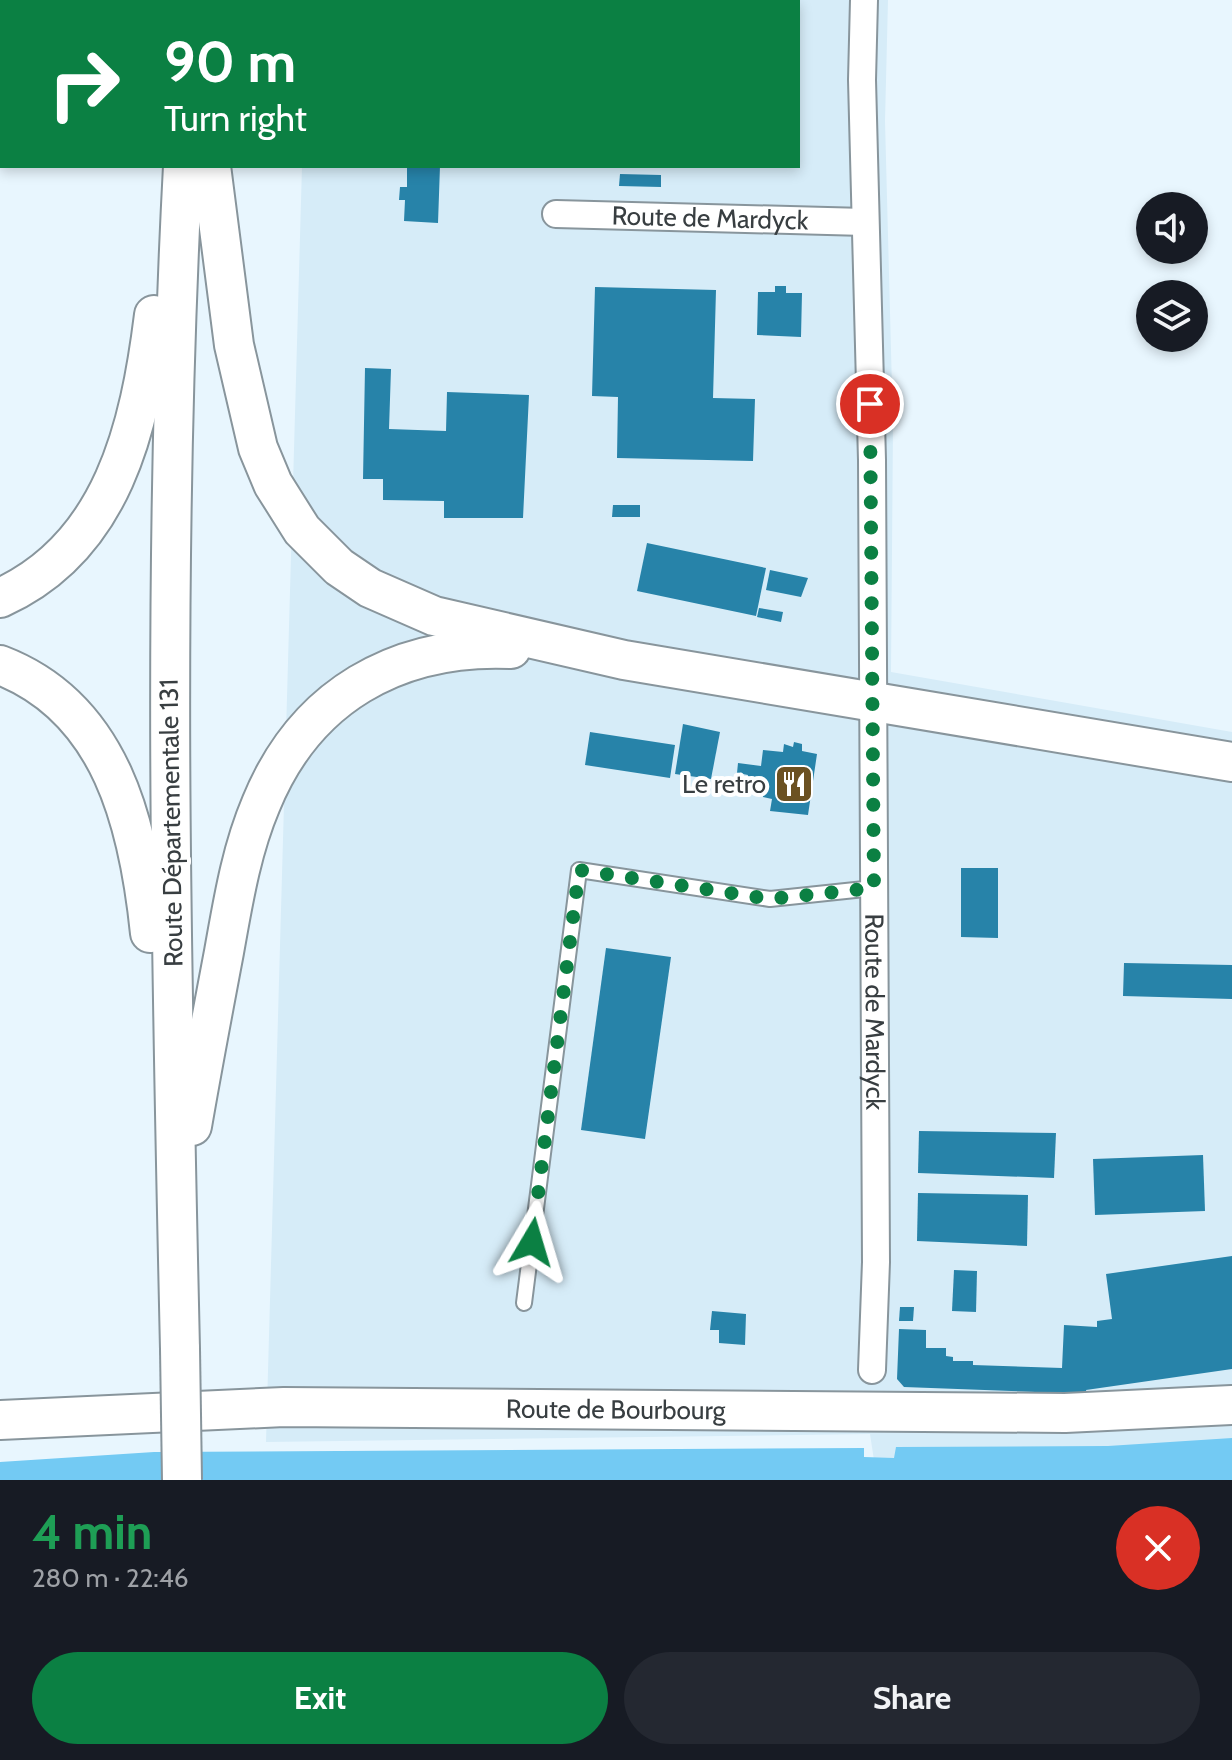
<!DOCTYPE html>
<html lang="en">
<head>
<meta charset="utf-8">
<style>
	:root { --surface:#171b24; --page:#242831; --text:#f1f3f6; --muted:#9ea1a6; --accent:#0b8043 }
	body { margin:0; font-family:Cabin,sans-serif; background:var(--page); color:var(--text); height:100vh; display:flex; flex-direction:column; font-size:30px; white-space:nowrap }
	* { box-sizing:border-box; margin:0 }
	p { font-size:26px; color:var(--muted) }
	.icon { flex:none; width:44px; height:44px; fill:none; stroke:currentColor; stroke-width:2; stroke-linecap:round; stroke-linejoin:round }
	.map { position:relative; height:1480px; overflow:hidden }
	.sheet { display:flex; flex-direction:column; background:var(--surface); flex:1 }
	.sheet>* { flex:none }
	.banner { position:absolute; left:0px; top:0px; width:800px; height:168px; box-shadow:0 4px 12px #0003; background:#0b8043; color:#fff; overflow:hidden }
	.buttons { position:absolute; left:1136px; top:192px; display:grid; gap:16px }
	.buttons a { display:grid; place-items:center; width:72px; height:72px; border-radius:50%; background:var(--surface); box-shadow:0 4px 12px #0003; font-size:40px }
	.pin { position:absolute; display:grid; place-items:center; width:68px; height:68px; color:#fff; margin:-34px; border:4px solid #fff; border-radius:50%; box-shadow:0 2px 8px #0007 }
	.me { position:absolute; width:88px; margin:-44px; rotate:7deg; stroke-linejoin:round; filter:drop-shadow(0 0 6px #0008) }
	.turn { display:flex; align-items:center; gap:28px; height:168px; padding:0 32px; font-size:36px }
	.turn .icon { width:104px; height:104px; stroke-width:2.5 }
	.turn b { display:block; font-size:56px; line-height:68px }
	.round { display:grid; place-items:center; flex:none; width:84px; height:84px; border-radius:42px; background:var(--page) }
	.summary { display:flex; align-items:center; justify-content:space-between; height:136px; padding:0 32px }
	h1 { font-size:48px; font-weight:700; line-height:60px; color:#1e9e55 }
	.action { display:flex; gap:16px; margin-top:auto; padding:16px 32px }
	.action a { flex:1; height:92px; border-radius:48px; background:var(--accent); color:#fff; font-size:32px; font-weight:700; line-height:92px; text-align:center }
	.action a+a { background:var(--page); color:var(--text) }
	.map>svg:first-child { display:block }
	.built { fill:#d6ecf8 }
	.water { fill:#73caf3 }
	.building { fill:#2783a9 }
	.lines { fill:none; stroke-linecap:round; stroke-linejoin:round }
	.lane-casing { stroke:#88959c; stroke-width:18 }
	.street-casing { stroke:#88959c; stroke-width:30 }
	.secondary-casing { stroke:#88959c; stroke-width:42 }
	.lane { stroke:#fff; stroke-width:14 }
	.street { stroke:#fff; stroke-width:26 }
	.secondary { stroke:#fff; stroke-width:38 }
	.secondary-bridge-casing { stroke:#88959c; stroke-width:42; stroke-linecap:butt }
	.secondary-bridge { stroke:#fff; stroke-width:38 }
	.route { stroke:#0b8043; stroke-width:14; stroke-dasharray:0 25.2 }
	.labels { text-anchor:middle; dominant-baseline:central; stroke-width:8; stroke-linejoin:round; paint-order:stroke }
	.street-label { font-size:26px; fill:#383e41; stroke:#fff }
	.poi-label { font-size:26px; fill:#383e41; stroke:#fff; text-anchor:end }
</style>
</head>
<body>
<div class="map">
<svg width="1232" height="1480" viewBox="0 0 1232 1480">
	<rect width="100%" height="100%" fill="#e8f6fe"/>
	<path class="built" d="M308,0H888L885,121L893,426L891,672L1232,732V1480H877L870,1434L266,1442L302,166H798V2Z"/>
	<path class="water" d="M1232,1438V1480H0V1462L154,1452L864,1448V1457L894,1458L896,1447L1108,1446Z"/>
	<g class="building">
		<path d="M407,166H440L438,223L404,221L405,200H399L400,187H407Z"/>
		<path d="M620,174L661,175V187L619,186Z"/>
		<path d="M775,286H786V293H802L801,337L757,335L758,292H775Z"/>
		<path d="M595,287L716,290L713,398L755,399L753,461L617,458L618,397L592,396Z"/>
		<path d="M365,368L391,369L389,429L446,431L447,392L529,395L523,518H444V501L383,500V479H363Z"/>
		<path d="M613,505H640V517H612Z"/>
		<path d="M647,543L766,568L756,616L637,591Z"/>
		<path d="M770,570L808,578L801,597L766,590Z"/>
		<path d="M759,608L783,612L781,622L757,617Z"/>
		<path d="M683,724L720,732L711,779L675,774Z"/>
		<path d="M590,732L675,745L670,778L585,765Z"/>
		<path d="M794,742L802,744V751L817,754L808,815L770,811L772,799L763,797L764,790L746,787L748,775L737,773L738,763L761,766L763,750L783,752L784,744L793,747Z"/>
		<path d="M961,868H998V938L961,937Z"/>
		<path d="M606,948L671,957L645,1139L581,1130Z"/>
		<path d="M1124,963L1232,965V999L1123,996Z"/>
		<path d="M919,1131L1056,1133L1054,1178L918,1173Z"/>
		<path d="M1203,1155L1205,1211L1095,1215L1093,1159Z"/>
		<path d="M918,1193L1028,1195L1027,1246L917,1241Z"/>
		<path d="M1232,1256V1369L1086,1390L1087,1394L904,1387L897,1379L899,1329L926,1330V1348H946V1356L953,1357V1361H973V1365L1062,1368L1064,1325L1097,1327V1321L1112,1319L1106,1274Z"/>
		<path d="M954,1270L977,1271L976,1312L952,1311Z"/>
		<path d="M900,1307H914L913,1321H899Z"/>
		<path d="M712,1311L746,1314L745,1345L719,1343V1330H710Z"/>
	</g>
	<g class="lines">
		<defs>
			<path id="lane" d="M524,1303L579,870L770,899L874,888"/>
			<g id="street">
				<path id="s1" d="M864,0L862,80L872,460L876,1262L872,1370"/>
				<path id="s2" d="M556,214L865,222"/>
			</g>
			<g id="secondary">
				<path d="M195,2L196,0"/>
				<path d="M211,166L234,345L258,448L273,484L302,530L339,567L370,588L434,616L624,660L1232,762"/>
				<path d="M0,598C113,547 140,427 154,315"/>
				<path d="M0,665C112,708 139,826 150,933"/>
				<path d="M192,1126C202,1068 213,1010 224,952C233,902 241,851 261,804C305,696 397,644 511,649"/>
				<path d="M180,1349C171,954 162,560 183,166"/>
				<path id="s3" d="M0,1420L284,1407L1065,1413L1232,1405"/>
			</g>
		</defs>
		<use href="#lane" class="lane-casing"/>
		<use href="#street" class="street-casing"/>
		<use href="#secondary" class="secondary-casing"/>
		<use href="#lane" class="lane"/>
		<use href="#street" class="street"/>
		<use href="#secondary" class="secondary"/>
		<defs>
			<path id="secondary-bridge" d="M180,1349L182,1480"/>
		</defs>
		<use href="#secondary-bridge" class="secondary-bridge-casing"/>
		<use href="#secondary-bridge" class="secondary-bridge"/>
	</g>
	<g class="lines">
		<path class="route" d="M532,1242L579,870L770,899L874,888L870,404"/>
	</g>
	<defs>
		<symbol id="restaurant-square" viewBox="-11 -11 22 22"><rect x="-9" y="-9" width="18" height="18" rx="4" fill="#6b5122" stroke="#fff"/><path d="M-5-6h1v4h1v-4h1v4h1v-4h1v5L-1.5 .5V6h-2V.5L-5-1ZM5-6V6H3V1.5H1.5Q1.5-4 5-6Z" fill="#fff"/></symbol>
	</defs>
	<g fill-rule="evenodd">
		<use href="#restaurant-square" x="772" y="762" width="44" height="44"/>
	</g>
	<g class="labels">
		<g class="street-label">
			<text stroke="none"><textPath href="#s2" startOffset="154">Route de Mardyck</textPath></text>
			<text transform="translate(171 823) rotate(-91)">Route Départementale 131</text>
			<text stroke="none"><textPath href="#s1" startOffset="1012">Route de Mardyck</textPath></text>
			<text stroke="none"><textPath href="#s3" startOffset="616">Route de Bourbourg</textPath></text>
		</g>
		<g class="poi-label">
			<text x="766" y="784">Le retro</text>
		</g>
	</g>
</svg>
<div class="buttons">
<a><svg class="icon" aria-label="sound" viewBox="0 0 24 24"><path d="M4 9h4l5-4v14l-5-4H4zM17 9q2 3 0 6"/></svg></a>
<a><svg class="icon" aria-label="layers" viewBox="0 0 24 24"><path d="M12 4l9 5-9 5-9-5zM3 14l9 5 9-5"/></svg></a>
</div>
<div class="pin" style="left:870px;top:404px;background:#d93025"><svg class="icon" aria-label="arrive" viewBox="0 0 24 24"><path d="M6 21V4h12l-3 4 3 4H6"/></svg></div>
<svg class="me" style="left:532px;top:1242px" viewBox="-20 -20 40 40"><path d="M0-17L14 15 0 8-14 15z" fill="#0b8043" stroke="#fff" stroke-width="4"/></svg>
<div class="banner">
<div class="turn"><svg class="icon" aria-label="right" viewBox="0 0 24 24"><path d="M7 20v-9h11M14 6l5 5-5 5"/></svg><div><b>90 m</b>Turn right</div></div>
</div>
</div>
<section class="sheet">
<div class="summary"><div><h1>4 min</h1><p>280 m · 22:46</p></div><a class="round" style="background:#d93025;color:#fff"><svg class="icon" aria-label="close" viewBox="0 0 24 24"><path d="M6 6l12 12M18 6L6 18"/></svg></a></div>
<div class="action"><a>Exit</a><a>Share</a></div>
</section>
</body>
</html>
